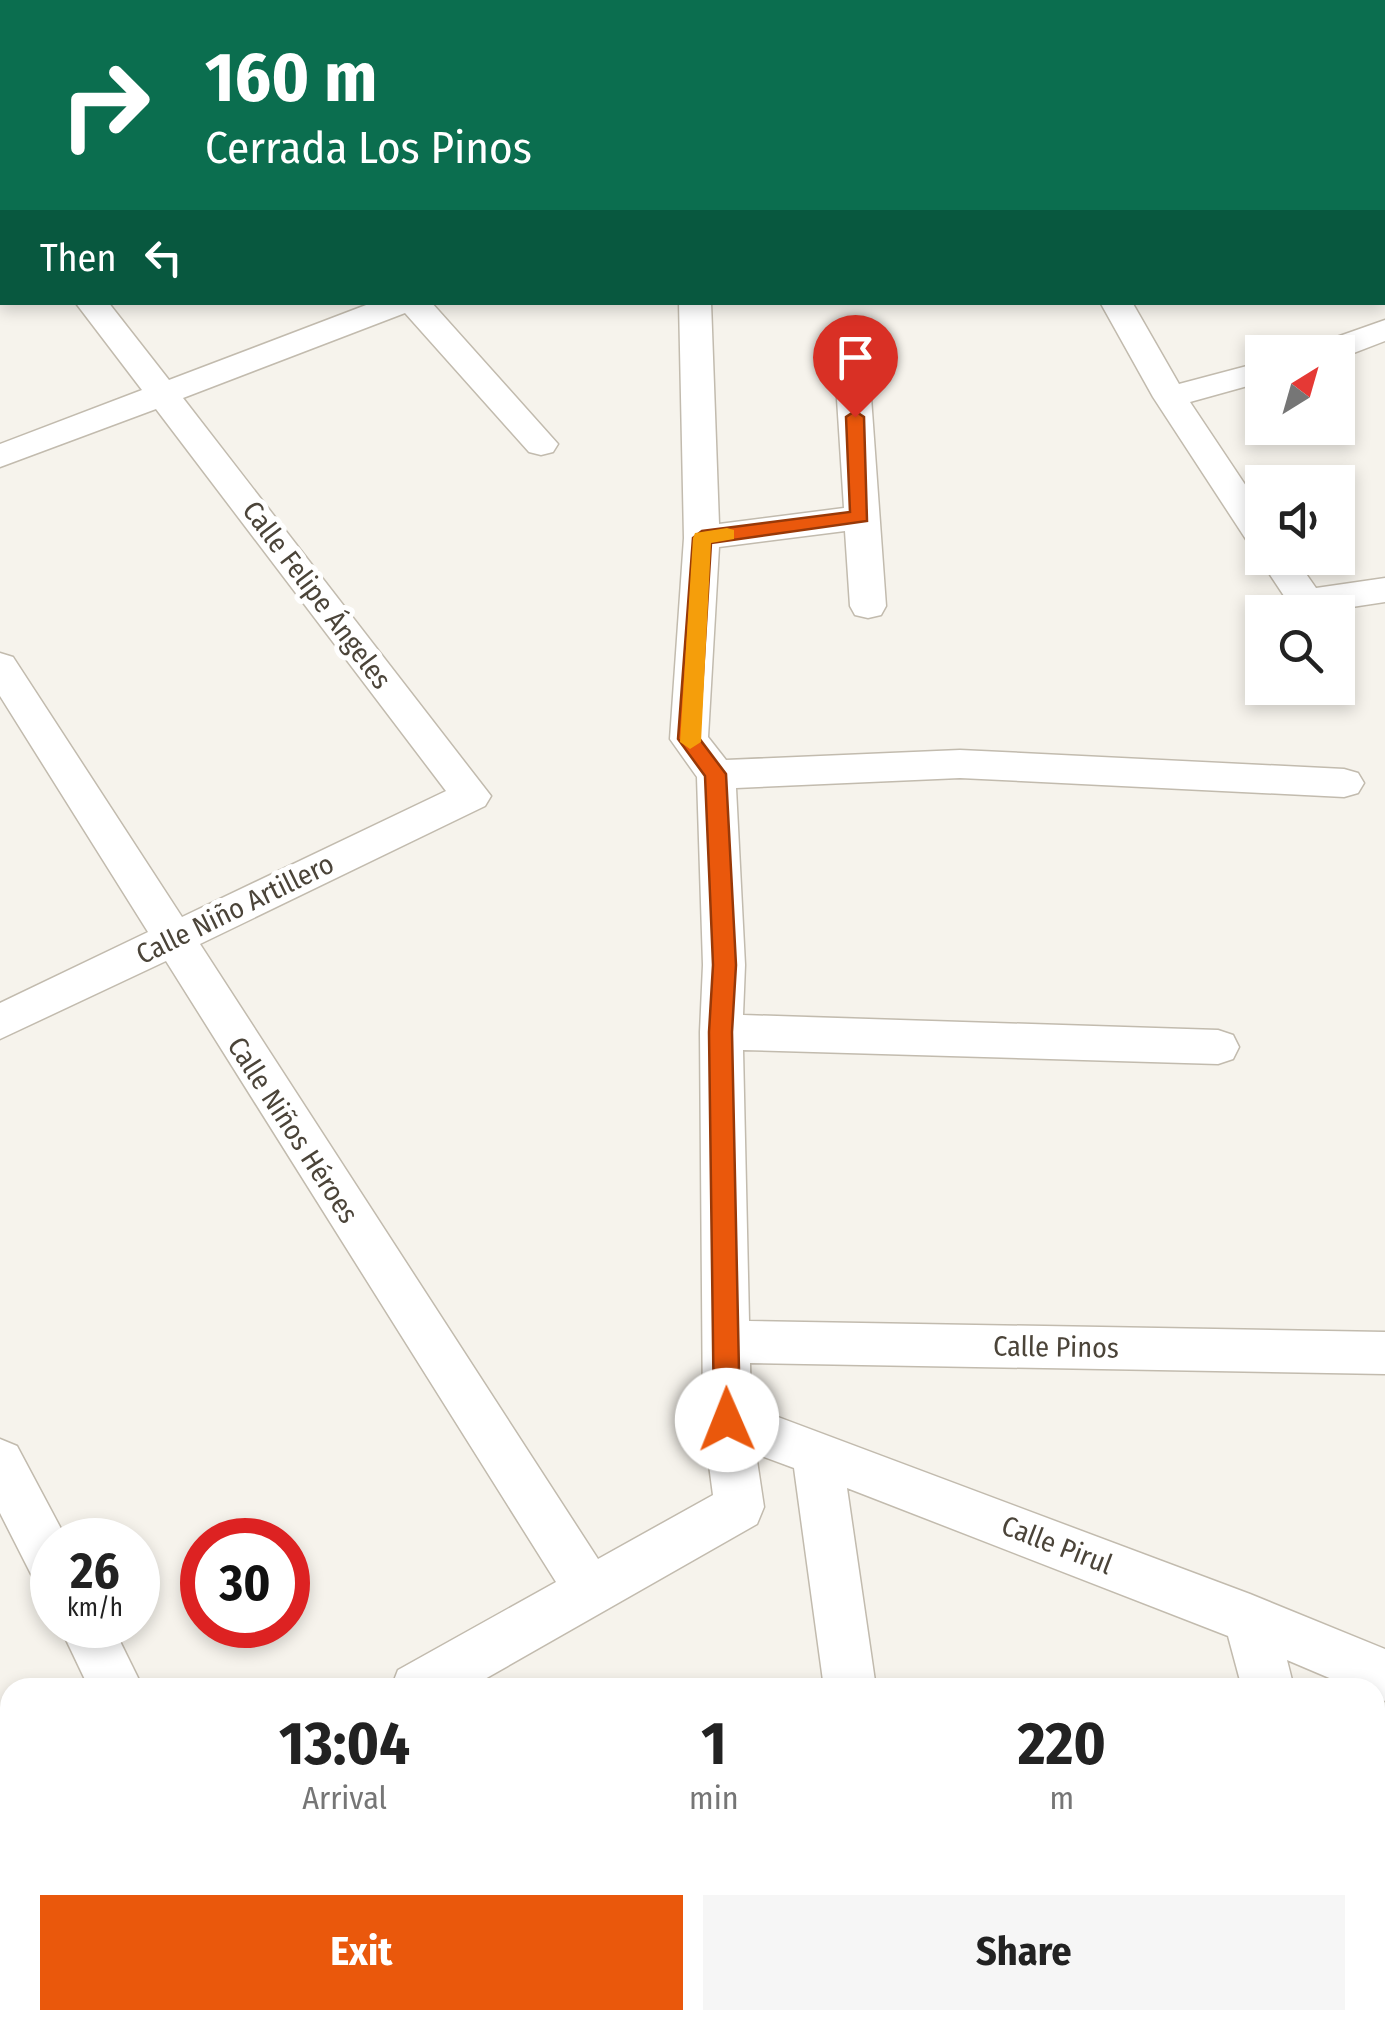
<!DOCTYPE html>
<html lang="en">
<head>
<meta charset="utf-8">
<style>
	:root { --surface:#fff; --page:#f6f6f6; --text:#222; --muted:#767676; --accent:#ea580c }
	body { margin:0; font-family:"Fira Sans Condensed",sans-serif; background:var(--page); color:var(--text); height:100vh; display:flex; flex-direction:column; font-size:38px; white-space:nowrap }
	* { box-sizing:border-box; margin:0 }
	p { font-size:32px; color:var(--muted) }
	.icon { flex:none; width:55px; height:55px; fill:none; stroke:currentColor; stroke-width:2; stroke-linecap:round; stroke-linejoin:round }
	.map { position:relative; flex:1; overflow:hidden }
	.details { position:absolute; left:0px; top:1678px; width:1385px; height:352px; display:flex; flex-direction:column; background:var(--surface); border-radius:30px 30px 0 0; box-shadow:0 5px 15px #0003 }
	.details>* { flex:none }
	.hud { position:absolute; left:0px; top:0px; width:1385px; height:305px; box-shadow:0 5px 15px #0003; background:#0b6e4f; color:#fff; overflow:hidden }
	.needle { width:65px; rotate:37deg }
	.controls { position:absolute; left:1245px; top:335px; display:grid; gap:20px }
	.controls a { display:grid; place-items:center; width:110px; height:110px; border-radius:0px; background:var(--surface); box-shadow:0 5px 15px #0003; font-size:50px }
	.speed { position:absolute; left:30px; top:1518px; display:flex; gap:20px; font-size:50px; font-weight:700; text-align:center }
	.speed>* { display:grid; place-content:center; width:130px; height:130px; border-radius:50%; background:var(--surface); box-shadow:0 5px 15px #0003; line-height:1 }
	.speed small { font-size:25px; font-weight:400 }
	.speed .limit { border:15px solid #d22; background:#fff; color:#111 }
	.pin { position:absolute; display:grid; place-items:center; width:85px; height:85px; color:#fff; margin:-102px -42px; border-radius:50% 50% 50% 0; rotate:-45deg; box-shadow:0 0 10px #0007 }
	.pin .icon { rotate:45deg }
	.me { position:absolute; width:110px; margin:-55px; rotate:359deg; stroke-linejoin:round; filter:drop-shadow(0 0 8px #0008) }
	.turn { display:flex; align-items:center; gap:35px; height:210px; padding:0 40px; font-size:45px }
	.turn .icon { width:130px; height:130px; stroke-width:2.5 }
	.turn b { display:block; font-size:70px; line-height:85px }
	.then { display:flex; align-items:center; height:95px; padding:0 40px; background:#0003; gap:20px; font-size:38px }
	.eta { display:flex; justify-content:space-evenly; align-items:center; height:170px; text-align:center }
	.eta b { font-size:60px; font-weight:700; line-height:70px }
	.button { display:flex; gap:20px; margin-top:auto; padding:20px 40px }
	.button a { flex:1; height:115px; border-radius:0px; background:var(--accent); color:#fff; font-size:40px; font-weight:700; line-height:115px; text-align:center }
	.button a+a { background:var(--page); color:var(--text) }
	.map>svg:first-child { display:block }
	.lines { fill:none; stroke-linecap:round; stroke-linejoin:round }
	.street-casing { stroke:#c2bbae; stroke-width:3 }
	.street { fill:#fff; fill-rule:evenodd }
	.route { fill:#ea580c; stroke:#983908; stroke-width:2.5 }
	.slow { fill:#f59e0b }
	.labels { text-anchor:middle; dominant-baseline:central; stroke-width:10; stroke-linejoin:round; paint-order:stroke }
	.street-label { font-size:28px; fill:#4b4439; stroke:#fff }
</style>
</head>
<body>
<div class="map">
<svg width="1385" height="2029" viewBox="0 0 1385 2029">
	<rect width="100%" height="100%" fill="#f6f3ec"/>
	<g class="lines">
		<defs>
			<g id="street">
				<path d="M256,0H287L289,2H258Z"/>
				<path d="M623,0H653L655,2H625Z"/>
				<path d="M965,0H993V2H966Z"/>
				<rect x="1382" y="133" width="3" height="18"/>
				<path d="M0,160L2,161V179L0,178Z"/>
				<path d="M75,302H108L169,380L374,302H431L558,444L553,452L541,455L529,452L405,313L183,398L491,796L485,806L200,944L598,1559L713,1495L703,1420L700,1032L703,965L697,777L670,739L684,538L679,302H711L719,524L844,508L836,383L841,376L853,373L865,376L870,383L886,606L881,615L868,618L855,615L850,606L845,531L719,547L708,737L726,760L960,750L1344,769L1358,773L1364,783L1358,793L1344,797L960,778L736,788L745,965L743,1015L1218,1030L1233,1035L1239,1047L1233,1059L1218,1064L743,1050L749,1321L1385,1332V1374L750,1363L751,1407L1250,1594L1385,1649V1701L1375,1697V1688H1353L1287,1660L1294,1688H1242L1228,1636L847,1488L876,1688H824L794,1468L756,1454L764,1507L757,1524L469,1688H391L398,1670L556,1582L166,961L0,1039V1003L148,932L0,696V653L13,657L182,917L446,791L156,409L0,467V444L142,390Z"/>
				<path d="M1100,302H1132L1179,384L1262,362V382L1190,402L1262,510V548L1249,544L1153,397Z"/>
				<path d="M1385,320V341L1338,359V352H1310L1314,345Z"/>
				<path d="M1262,553V558H1295L1316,588L1385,578V602L1319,612L1294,611L1259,558Z"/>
				<path d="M0,1439L17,1446L67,1540H52V1587L34,1580L0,1513Z"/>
				<path d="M59,1625H112L143,1688H89Z"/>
				<path d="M10,1903V1962L0,1966V1907Z"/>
				<path d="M1375,1999L1385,2029H1330L1327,2020H1375Z"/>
				<path d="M252,2020H311L315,2029H256Z"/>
				<path d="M868,2020H926L927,2029H869Z"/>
			</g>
		</defs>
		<use href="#street" class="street-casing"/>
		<use href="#street" class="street"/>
	</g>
	<path class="route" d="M855,411L864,417L867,521L711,543L699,738L726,774L736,965L732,1032L740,1420L736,1429L727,1432L718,1429L714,1420L709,1032L713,965L705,776L678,739L693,538L702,531L850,512L846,417Z"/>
	<path class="slow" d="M727,528L734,530V539L711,543L701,742L690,749L680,742L693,538L695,533Z"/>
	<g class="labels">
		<g class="street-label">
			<text transform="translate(317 595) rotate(53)">Calle Felipe Ángeles</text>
			<text transform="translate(235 909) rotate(-26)">Calle Niño Artillero</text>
			<text transform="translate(293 1130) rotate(57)">Calle Niños Héroes</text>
			<text transform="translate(1056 1347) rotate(1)">Calle Pinos</text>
			<text transform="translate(1057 1545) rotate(21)">Calle Pirul</text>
		</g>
	</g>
</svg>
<div class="controls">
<a><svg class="needle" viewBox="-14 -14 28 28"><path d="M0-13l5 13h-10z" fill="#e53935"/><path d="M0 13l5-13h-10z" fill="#767676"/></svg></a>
<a><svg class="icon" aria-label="sound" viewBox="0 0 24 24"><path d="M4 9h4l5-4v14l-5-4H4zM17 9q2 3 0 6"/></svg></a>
<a><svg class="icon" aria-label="search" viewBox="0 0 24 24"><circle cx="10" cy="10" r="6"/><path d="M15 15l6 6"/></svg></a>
</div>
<div class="speed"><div>26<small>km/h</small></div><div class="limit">30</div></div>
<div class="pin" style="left:855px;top:417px;background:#d93025"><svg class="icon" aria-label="arrive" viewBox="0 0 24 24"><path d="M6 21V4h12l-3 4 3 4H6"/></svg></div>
<svg class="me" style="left:727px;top:1420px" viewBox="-20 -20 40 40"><circle r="19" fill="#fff"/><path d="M0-13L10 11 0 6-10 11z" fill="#ea580c"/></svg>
<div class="hud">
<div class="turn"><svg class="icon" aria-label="right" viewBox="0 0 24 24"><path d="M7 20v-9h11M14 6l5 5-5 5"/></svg><div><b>160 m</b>Cerrada Los Pinos</div></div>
<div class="then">Then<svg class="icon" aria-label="left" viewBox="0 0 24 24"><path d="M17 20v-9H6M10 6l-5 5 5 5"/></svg></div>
</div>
<section class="details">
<div class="eta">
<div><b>13:04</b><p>Arrival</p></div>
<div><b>1</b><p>min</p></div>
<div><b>220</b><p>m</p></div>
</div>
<div class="button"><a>Exit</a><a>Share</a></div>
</section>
</div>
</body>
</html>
